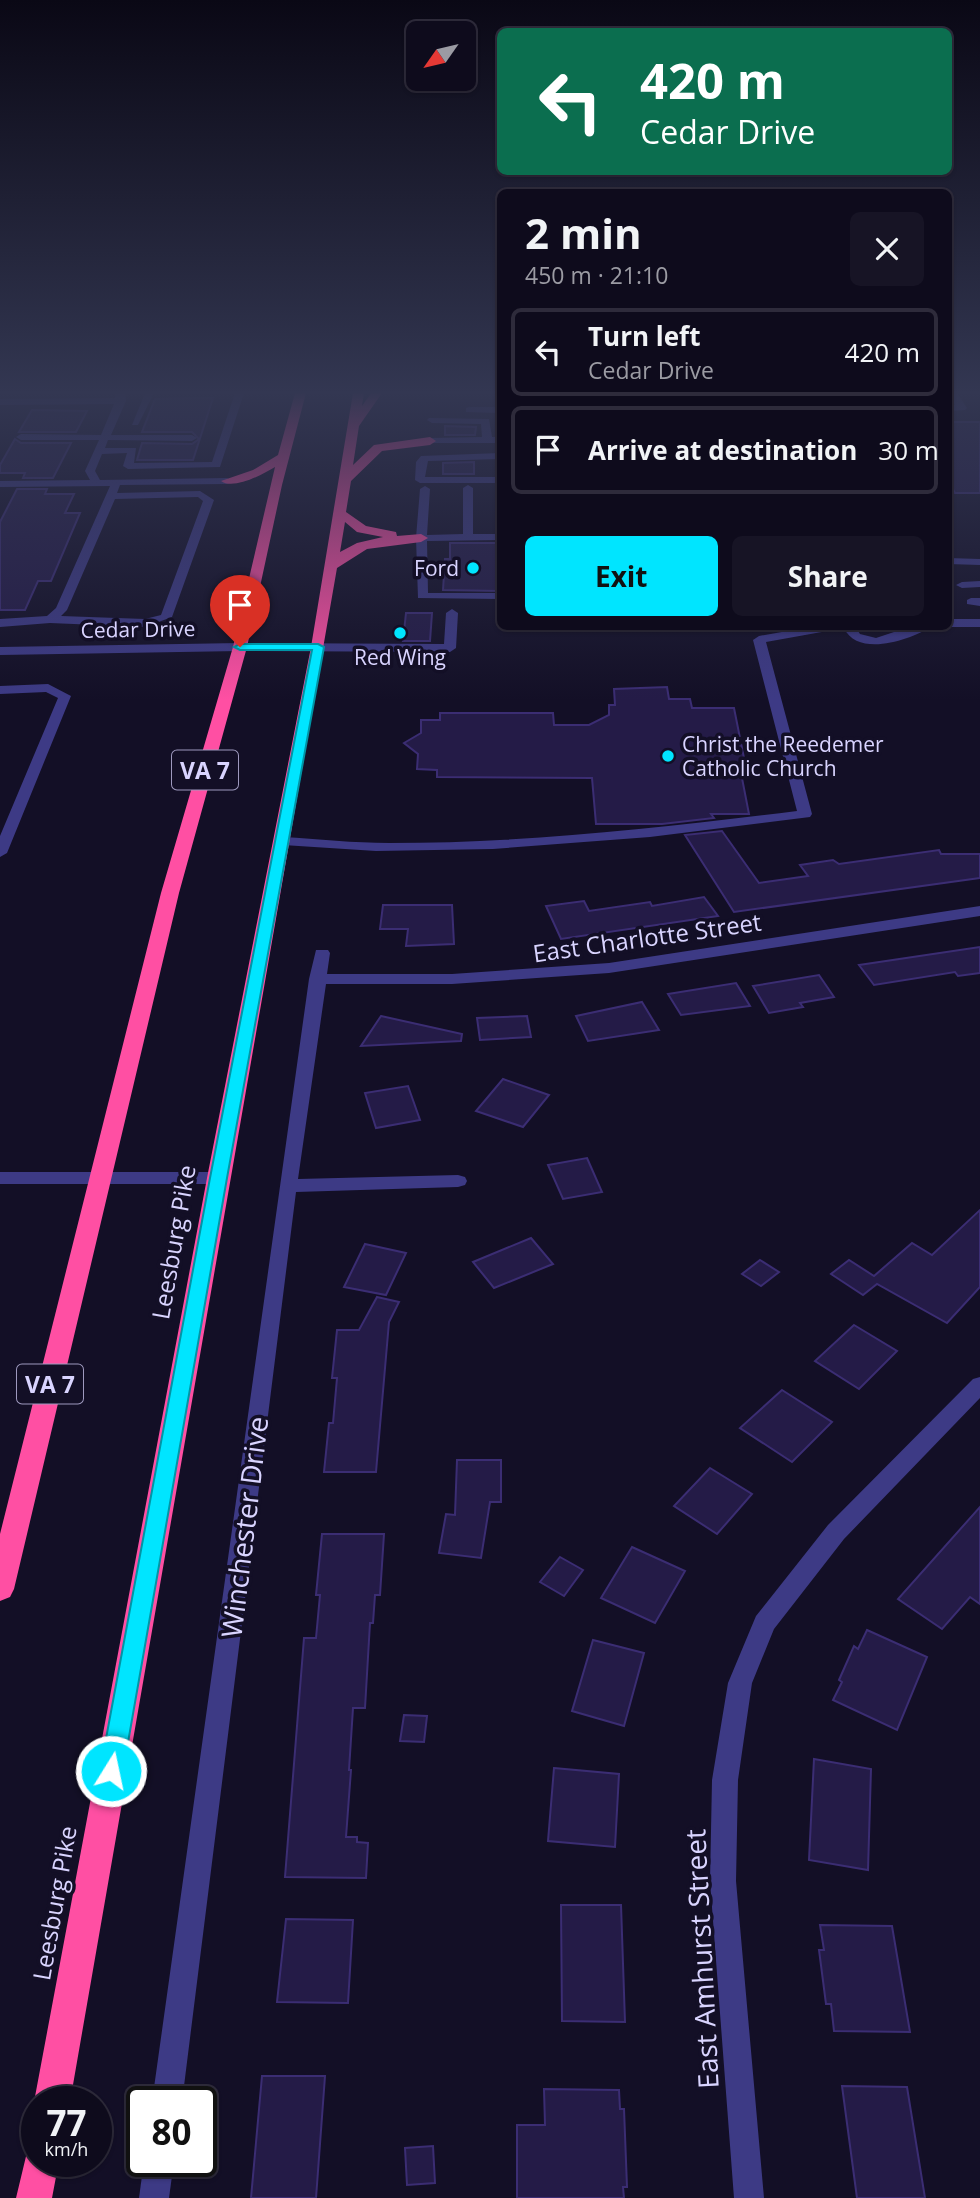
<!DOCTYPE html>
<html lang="en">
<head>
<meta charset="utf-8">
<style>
	:root { --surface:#0e0b1c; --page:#171425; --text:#f1f3f6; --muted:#9b9ba3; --line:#2e2b3b; --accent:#00e5ff }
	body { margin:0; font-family:"Open Sans",sans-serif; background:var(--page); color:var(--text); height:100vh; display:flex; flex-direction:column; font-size:26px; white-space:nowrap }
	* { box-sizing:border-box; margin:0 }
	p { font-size:23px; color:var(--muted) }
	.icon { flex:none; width:38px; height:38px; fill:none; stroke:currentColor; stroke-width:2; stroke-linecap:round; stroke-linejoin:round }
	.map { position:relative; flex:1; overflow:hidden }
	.side { position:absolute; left:497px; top:189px; width:455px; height:441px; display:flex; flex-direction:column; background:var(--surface); border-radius:10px; box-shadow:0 2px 5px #0004,0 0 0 2px var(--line) }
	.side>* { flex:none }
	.banner { position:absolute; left:497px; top:28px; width:455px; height:147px; border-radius:10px; box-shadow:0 2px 5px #0004,0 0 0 2px var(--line); background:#0b6e4f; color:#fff; overflow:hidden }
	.needle { width:46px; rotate:236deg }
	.fabs { position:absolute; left:406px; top:21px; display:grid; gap:14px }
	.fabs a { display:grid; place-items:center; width:70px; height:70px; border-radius:10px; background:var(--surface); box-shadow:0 2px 5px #0004,0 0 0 2px var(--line); font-size:35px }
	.speed { position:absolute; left:21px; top:2086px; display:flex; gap:14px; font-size:35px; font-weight:700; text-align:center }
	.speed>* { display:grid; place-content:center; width:91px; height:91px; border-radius:50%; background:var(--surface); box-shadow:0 2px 5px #0004,0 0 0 2px var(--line); line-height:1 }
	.speed small { font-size:18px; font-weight:400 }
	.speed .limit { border:4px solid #111; border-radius:10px; background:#fff; color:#111 }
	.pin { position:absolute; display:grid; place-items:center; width:60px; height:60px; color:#fff; margin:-72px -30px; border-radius:50% 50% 50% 0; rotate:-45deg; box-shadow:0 0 7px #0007 }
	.pin .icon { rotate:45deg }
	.me { position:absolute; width:77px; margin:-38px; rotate:10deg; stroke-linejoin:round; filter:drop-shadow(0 0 5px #0008) }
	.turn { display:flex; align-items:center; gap:24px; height:147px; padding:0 28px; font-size:32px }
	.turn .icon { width:91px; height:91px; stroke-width:2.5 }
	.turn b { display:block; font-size:49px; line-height:60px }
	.round { display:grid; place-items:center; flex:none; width:74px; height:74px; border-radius:10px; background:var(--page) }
	.head { display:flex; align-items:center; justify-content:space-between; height:119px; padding:0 28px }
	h1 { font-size:42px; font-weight:700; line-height:52px }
	.primary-button { display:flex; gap:14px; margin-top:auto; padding:14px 28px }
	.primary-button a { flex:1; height:80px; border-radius:10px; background:var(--accent); color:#111; font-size:28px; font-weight:700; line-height:80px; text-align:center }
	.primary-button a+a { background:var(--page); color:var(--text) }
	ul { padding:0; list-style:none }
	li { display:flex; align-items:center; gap:21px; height:88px; margin:0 14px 10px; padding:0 14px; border:4px solid var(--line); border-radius:10px }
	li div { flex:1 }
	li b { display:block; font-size:26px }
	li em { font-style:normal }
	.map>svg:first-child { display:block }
	.building { fill:#241b47; stroke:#3b2d73; stroke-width:2 }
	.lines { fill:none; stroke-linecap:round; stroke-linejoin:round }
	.minor { fill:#3d3a85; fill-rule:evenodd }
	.highway { fill:#ff4fa3; fill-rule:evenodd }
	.route { fill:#00e5ff; stroke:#0095a6; stroke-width:2 }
	.poi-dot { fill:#00e5ff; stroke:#130f26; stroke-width:2.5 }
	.labels { text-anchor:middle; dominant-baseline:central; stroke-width:7; stroke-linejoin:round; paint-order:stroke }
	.far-poi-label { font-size:21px; fill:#d9d4ff; stroke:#130f26; text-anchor:end }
	.far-street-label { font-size:21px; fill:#d9d4ff; stroke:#130f26 }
	.shield { fill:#130f26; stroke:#9e99be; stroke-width:2 }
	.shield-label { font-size:23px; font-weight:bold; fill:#d9d4ff }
	.street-label { font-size:24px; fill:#d9d4ff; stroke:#130f26 }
	.near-street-label { font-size:28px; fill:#d9d4ff; stroke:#130f26 }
</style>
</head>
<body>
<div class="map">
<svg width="980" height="2198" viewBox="0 0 980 2198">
	<rect width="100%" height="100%" fill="#130f26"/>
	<g class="building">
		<path d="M213,398L193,460H137L142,443L192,444L199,439L192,432H142L155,399Z"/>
		<path d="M32,410L87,411L76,432H19Z"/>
		<path d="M948,422H980V493H955L948,480Z"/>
		<path d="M445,426L476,427L475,435H445Z"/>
		<path d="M15,439L21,443H71L53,478H23L25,473H0V465Z"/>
		<path d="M474,462V474H443V463Z"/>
		<path d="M17,489H47L45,494H74L65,513H80L51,581H38L25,610H0V522Z"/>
		<path d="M450,543H500V591L443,590L445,559H450Z"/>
		<path d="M406,613H432L430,641H403Z"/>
		<path d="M667,687L669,699H690L692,708H734L747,773H741L749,814H711L714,818L662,824H596L592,778L437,777V770L417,769L418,754L404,743L421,733V720H440V713H553L554,725H589L609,715V705H615L614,689Z"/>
		<path d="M722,831L759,883L808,876L800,865L833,860L839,864L939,850L941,854H980V878L734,912L685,835Z"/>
		<path d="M704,897L718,916L561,939L546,906L584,901L589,911L650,902L652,906Z"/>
		<path d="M383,905H452L454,944L406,946L408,929H380Z"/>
		<path d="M980,947V973L958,976L955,972L874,985L859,965Z"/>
		<path d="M819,975L834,997L800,1003L803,1007L769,1013L753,986Z"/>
		<path d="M736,983L750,1006L681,1015L668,994Z"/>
		<path d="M642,1002L659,1030L588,1041L576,1016Z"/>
		<path d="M381,1016L462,1034L461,1041L361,1046Z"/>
		<path d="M527,1016L531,1037L480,1040L477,1018Z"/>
		<path d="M503,1079L549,1095L523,1127L476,1111Z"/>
		<path d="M408,1086L420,1120L376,1128L365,1093Z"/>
		<path d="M587,1158L602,1192L563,1199L548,1165Z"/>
		<path d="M980,1210V1287L947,1323L877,1284L863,1295L831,1274L849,1260L874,1276L912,1243L932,1255Z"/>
		<path d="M531,1238L553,1264L494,1288L473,1262Z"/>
		<path d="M365,1244L406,1253L386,1295L344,1287Z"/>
		<path d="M760,1260L779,1272L761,1286L742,1274Z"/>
		<path d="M377,1297L399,1302L389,1322L376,1472H324L329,1423H333L337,1378H332L337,1330H359Z"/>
		<path d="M854,1325L897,1351L859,1389L815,1361Z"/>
		<path d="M782,1390L832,1422L792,1462L740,1428Z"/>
		<path d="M457,1460H501V1502H490L481,1558L439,1553L446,1514L455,1515Z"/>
		<path d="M710,1468L752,1494L717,1534L674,1506Z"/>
		<path d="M980,1507V1604L970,1597L942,1629L898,1599Z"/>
		<path d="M322,1534H384L380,1595H375L373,1623H370L365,1708H353L349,1770H351L346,1837H357V1842L368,1843L366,1878L285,1877L304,1638H316L320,1595H316Z"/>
		<path d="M632,1547L685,1571L655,1623L601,1598Z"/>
		<path d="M560,1557L583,1570L564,1596L540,1582Z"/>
		<path d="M867,1630L927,1657L897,1730L833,1700L842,1682L839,1680L854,1646L858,1649Z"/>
		<path d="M593,1640L644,1653L624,1726L572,1711Z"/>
		<path d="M404,1715L427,1716L424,1742L400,1741Z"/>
		<path d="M814,1759L871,1769L868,1870L809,1860Z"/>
		<path d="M554,1768L619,1774L615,1847L548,1841Z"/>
		<path d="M561,1905H621L625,2022L562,2021Z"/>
		<path d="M286,1919L353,1920L348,2003L277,2002Z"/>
		<path d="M820,1925L892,1926L910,2032L834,2031L831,2004H826L819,1950H824Z"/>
		<path d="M262,2076H325L316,2198H251Z"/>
		<path d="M842,2086L907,2087L925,2198H857Z"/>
		<path d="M544,2089L619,2090L620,2109H624L627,2187H623L624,2198H517V2125H545Z"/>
		<path d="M433,2146L435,2183L407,2185L405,2148Z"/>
	</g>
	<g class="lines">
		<g class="minor">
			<path d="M115,393H125L126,401L111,435H192L197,438L192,441L108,440L105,448H136L134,463L212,462L235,393H244L220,467L128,469L123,466L127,453L102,454L95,471L100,480L227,478L232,481L227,484L120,485L117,493L200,491L214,500L172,617L145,627L50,623L0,627V619L47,616L56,608L110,486L0,487V481L90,480L85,471L99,440H21L16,437L21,434L101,435L114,404L0,405V399L115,398ZM198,497L203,501L161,615L145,619L61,616L67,610L115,499Z"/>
			<path d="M145,393H154L138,425H132Z"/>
			<path d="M948,393H957L967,408L965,410L948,411V405H955Z"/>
			<path d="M469,407H500V413L466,412V408Z"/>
			<path d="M429,418L489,419L492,437H500V443H427L425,441L430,438L482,437L481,424L432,423L427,420Z"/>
			<path d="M500,453V459L428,461L425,477H500V483H420L415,480L416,462L421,456Z"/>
			<path d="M468,485L473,488V534H500V540L427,541L428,593H500V599L418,598L416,538L420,489L425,486L430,489L427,535L463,534V488Z"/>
			<path d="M948,558L980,559V565L948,564Z"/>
			<path d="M980,581V587L962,588L956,585L962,582Z"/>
			<path d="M971,598H980V606L967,604V600Z"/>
			<path d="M452,609L458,613L456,648L450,652L240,651L0,655V647L240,643L444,644L446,613Z"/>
			<rect x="948" y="619" width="32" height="8"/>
			<path d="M816,626H855L860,634L876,638L912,626H932C911,640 858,658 844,628L766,642L812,814L810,817L650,837L493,849L376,851L283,845L276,841L283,837C318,839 354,843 389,843C526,843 662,828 797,811L753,640L759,636Z"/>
			<path d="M48,684L71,696L7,853L0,857V836L58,698L46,692L0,694V686Z"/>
			<path d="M980,906V916L609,973L452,984H326L298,1179L458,1175L465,1177L467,1181L465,1185L458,1187L296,1192L182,2102H152L309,979L316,950H328L330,953L327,974H452L609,963Z"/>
			<path d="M0,1172H218L225,1174L227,1178L225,1182L218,1184H0Z"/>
			<path d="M980,1377V1398L844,1539L774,1629L752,1683L738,1780L736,1881L764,2198H734L710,1881L712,1780L728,1683L756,1616L828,1525L973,1379Z"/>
			<path d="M144,2161H174L169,2198H139Z"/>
		</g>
		<g class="highway">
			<path d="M295,393H306L282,485L247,647L179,893L14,1589L10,1597L0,1601V1534L161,893L233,647L275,467C262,475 233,490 221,481L253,470L278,455Z"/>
			<path d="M353,393H364L362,406L371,393H382L359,426L353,465L374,445L430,437L436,441L430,445L382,451L351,481L346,512L366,526L396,532L397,536L421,534L428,538L421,542L367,549L337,568L70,2102H37V2108L34,2102L207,1178L311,647ZM345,522L357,532L383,537L357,543L340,552Z"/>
			<path d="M37,2145V2161H59L52,2198H16L28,2148Z"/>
		</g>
	</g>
	<linearGradient id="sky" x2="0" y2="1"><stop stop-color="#0a0815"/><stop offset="0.56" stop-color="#333752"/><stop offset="1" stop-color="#333752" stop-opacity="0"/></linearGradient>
	<rect width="980" height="701" fill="url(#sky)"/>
	<path class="route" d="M318,644L324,647L227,1178L123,1771L120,1778L111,1782L103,1778L100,1771L210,1178L312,650H240L234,647L240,644Z"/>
	<g class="poi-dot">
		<circle cx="473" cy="568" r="7"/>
		<circle cx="400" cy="633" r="7"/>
		<circle cx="668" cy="756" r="7"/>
	</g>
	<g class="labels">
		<g class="far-poi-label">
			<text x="459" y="568">Ford</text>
			<text x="400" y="657" text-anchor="middle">Red Wing</text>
			<text x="682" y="744" text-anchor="start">Christ the Reedemer<tspan x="682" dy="24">Catholic Church</tspan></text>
		</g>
		<g class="far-street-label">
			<text transform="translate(138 629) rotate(-1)">Cedar Drive</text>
		</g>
		<g class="shield">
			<rect x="172" y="750.5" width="66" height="39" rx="5"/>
			<rect x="17" y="1364.5" width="66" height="39" rx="5"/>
		</g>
		<g class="shield-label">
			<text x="205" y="770">VA 7</text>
			<text x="50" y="1384">VA 7</text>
		</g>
		<g class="street-label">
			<text transform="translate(647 937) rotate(-8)">East Charlotte Street</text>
			<text transform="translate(173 1242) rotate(-80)">Leesburg Pike</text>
			<text transform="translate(54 1903) rotate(-80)">Leesburg Pike</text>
		</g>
		<g class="near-street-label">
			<text transform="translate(244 1527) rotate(-83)">Winchester Drive</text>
			<text transform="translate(701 1959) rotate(-93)">East Amhurst Street</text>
		</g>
	</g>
</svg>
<div class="fabs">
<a><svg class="needle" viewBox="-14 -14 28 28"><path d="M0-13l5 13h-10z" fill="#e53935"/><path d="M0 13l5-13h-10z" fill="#9b9ba3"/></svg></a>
</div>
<div class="speed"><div>77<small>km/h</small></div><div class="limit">80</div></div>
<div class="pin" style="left:240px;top:647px;background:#d93025"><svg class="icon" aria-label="arrive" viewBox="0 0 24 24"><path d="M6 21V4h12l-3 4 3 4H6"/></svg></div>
<svg class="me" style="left:111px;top:1771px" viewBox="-20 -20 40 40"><circle r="17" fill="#00e5ff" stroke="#fff" stroke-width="3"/><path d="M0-11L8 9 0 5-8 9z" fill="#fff"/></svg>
<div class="banner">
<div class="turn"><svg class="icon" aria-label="left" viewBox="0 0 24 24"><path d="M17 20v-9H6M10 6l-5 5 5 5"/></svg><div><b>420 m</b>Cedar Drive</div></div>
</div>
<section class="side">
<div class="head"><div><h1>2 min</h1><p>450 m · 21:10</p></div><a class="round"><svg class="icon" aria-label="close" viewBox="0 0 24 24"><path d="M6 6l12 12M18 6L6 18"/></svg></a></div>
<ul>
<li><svg class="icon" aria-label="left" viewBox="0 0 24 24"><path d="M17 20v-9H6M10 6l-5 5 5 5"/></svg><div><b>Turn left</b><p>Cedar Drive</p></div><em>420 m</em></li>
<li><svg class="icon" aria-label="arrive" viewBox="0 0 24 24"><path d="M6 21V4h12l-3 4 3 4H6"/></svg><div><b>Arrive at destination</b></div><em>30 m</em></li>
</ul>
<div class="primary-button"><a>Exit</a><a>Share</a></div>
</section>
</div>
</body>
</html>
